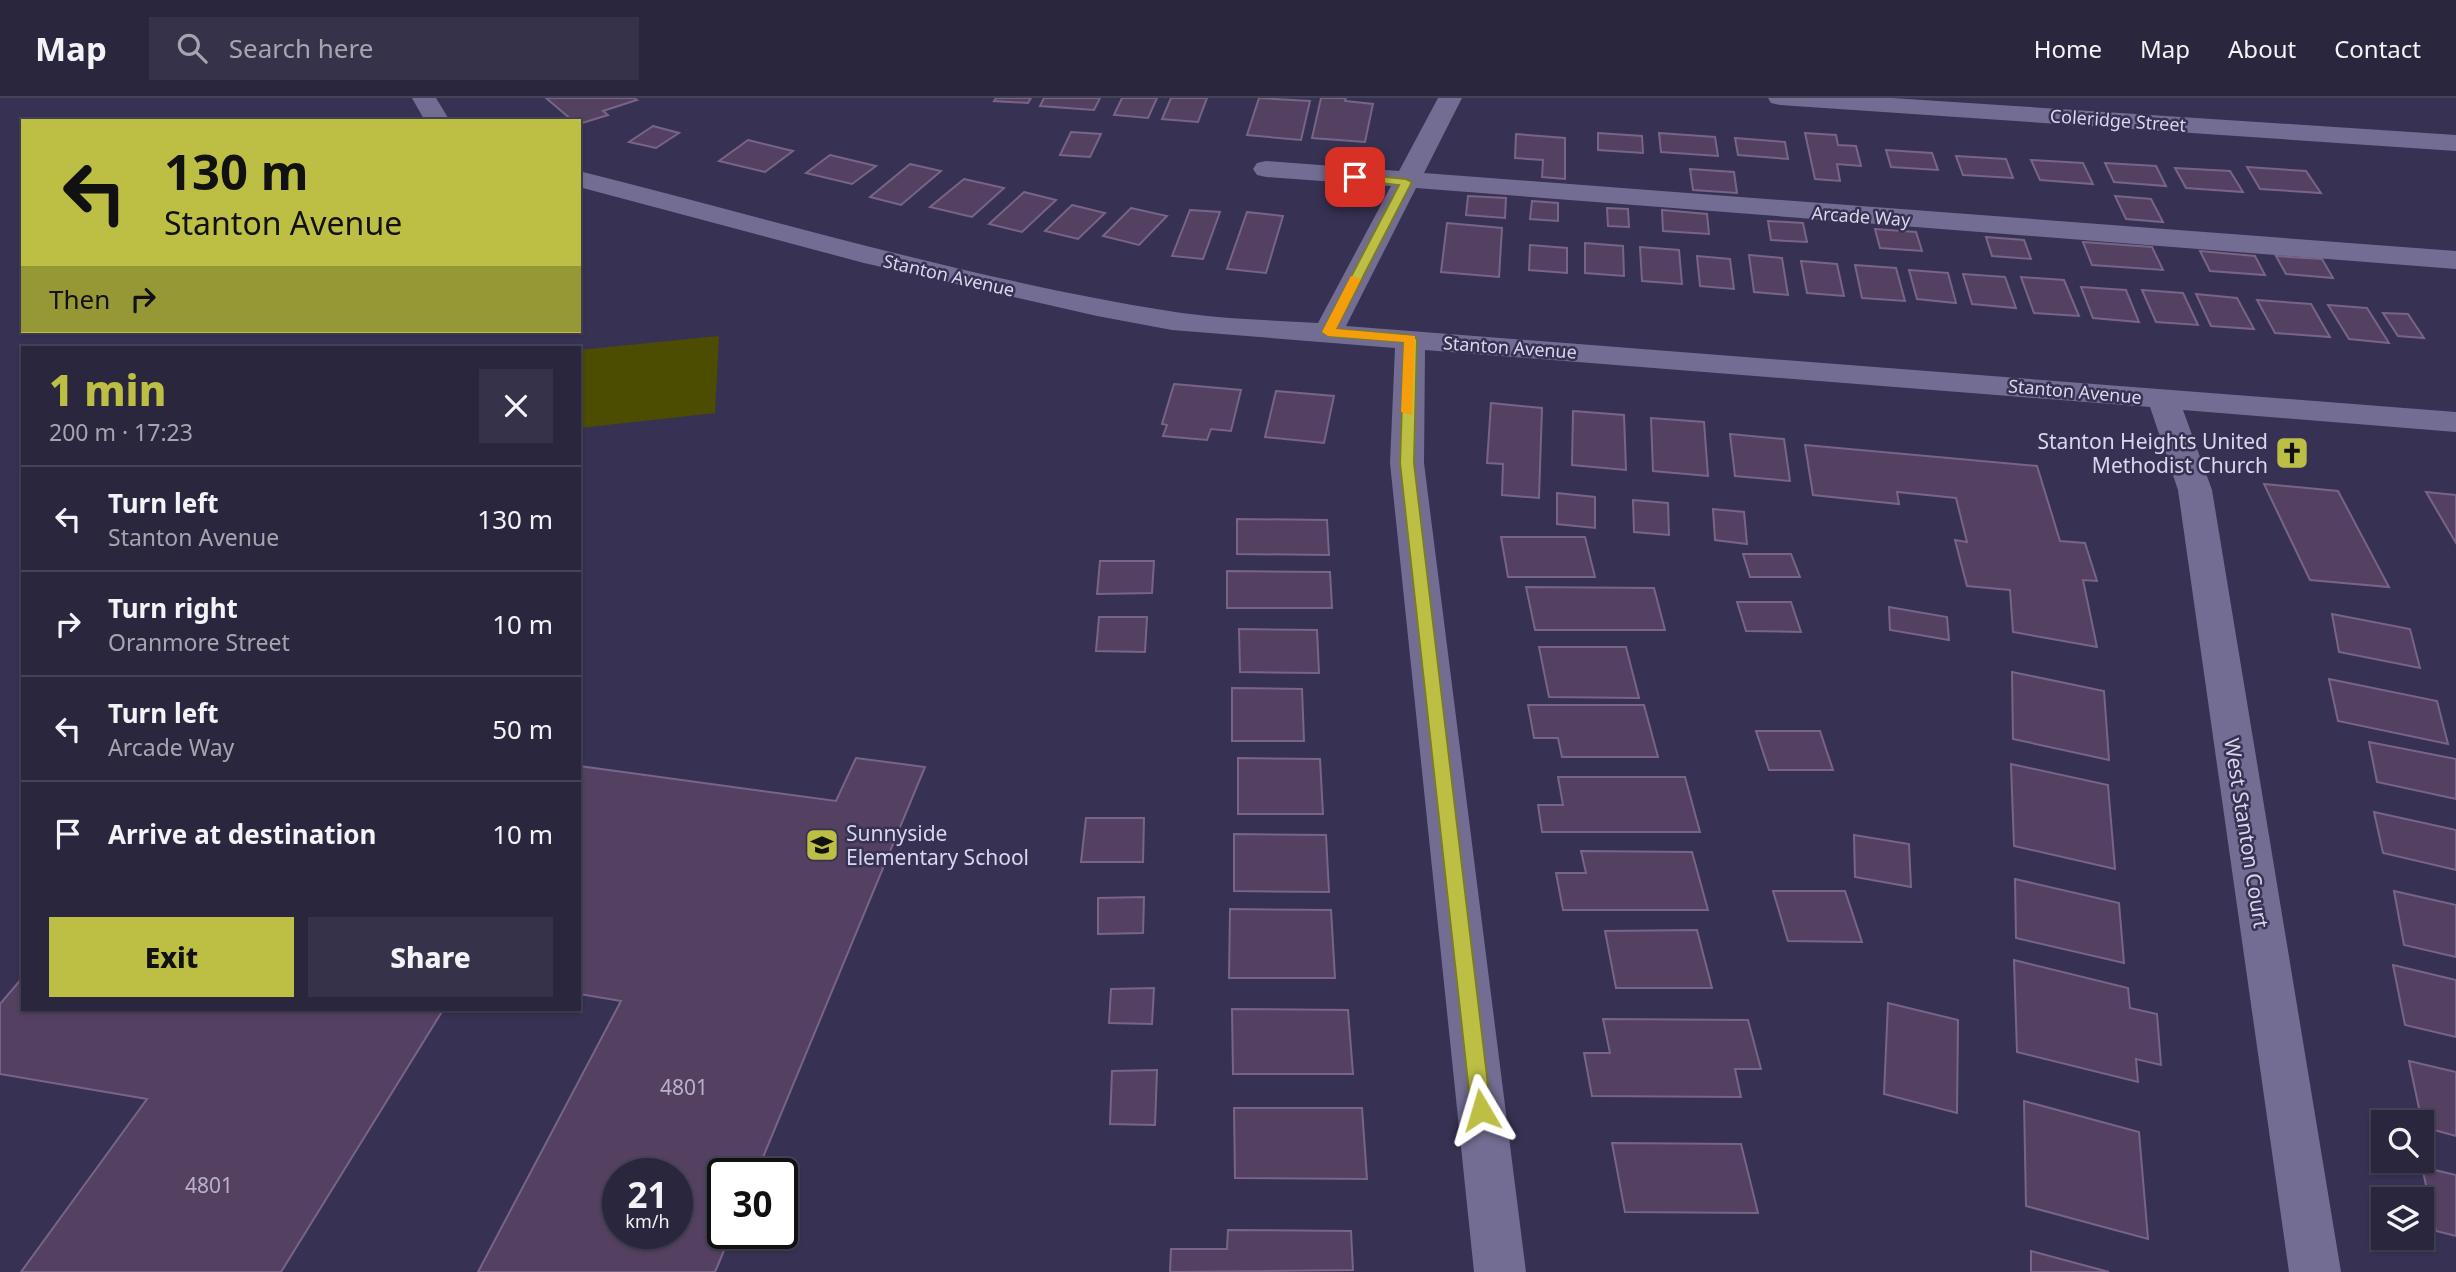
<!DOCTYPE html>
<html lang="en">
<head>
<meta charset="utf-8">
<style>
	:root { --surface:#29263e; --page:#353249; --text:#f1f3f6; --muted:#a5a5b0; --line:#454358; --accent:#bcbf44 }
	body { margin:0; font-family:"Noto Sans",sans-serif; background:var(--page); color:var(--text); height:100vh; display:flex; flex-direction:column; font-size:26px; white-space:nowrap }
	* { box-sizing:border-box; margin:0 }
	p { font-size:23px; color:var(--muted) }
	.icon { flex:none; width:38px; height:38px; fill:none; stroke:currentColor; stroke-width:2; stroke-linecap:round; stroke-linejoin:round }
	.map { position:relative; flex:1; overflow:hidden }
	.details { position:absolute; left:21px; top:248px; width:560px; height:665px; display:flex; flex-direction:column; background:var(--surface); border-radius:0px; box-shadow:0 2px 5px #0004,0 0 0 2px var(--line) }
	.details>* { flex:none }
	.banner { position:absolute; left:21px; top:21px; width:560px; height:214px; border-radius:0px; box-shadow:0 2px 5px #0004,0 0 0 2px var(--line); background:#bcbf44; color:#111; overflow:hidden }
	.fabs { position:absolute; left:2371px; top:1012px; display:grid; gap:14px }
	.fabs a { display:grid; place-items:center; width:63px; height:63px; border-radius:0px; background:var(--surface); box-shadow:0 2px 5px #0004,0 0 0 2px var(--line); font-size:35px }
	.speed { position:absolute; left:602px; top:1060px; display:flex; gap:14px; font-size:35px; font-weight:700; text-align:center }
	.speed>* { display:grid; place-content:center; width:91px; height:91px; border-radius:50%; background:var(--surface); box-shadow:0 2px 5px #0004,0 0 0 2px var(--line); line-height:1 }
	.speed small { font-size:18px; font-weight:400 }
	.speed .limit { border:4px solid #111; border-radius:10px; background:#fff; color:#111 }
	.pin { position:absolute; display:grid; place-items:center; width:60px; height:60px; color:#fff; margin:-30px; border-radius:14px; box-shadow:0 4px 10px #0006 }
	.me { position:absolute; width:77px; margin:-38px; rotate:353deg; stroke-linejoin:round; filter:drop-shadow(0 0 5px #0008) }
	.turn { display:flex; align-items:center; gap:24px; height:147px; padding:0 28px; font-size:32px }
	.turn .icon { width:91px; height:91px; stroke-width:2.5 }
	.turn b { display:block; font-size:49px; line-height:60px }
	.then { display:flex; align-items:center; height:66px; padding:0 28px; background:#0003; gap:14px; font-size:26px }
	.round { display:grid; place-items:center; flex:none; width:74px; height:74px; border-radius:0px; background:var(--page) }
	.headline { display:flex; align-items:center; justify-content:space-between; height:119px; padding:0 28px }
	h1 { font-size:42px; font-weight:800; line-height:52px; color:var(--accent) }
	.action { display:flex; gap:14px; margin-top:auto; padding:14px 28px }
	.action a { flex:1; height:80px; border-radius:0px; background:var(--accent); color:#111; font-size:28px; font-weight:800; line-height:80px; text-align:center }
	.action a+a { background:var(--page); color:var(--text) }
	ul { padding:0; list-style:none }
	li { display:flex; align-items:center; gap:21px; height:105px; padding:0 28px; border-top:2px solid var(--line) }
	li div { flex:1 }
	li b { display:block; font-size:26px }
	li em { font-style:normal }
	header { display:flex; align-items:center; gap:42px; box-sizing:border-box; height:98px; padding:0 35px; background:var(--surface); border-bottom:2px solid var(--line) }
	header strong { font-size:33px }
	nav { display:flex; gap:38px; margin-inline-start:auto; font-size:24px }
	.search { width:490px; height:63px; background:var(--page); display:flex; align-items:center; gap:18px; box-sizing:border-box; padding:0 24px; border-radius:0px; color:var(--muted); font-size:26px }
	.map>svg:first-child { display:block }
	.green { fill:#4c4d00 }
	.building { fill:#544161; stroke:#786486; stroke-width:2; fill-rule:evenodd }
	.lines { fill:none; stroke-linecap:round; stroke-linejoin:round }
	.minor { fill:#736d93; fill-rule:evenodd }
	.route { fill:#bcbf44; stroke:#7a7c2c; stroke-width:2 }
	.slow { fill:#f59e0b }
	.labels { text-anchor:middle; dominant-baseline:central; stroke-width:5; stroke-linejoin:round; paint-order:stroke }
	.far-street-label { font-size:18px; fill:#d9d7ec; stroke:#373253 }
	.poi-label { font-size:21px; fill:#d9d7ec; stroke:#373253; text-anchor:end }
	.street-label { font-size:21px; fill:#d9d7ec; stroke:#373253 }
	.near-number-label { font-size:21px; fill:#b8b2c9 }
</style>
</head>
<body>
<header>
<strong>Map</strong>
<div class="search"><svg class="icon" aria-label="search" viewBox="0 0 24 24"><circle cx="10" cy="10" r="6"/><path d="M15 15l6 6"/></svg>Search here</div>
<nav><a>Home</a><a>Map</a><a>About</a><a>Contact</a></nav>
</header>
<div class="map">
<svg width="2456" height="1174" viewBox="0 0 2456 1174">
	<rect width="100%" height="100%" fill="#373253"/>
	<path class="green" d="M719,238L715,315L579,330V252Z"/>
	<g class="building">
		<path d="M546,0H634L637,2L603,13L608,17L579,26V23H573Z"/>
		<path d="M996,0H1031L1028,5L994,3Z"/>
		<path d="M1044,0H1100L1094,12L1040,8Z"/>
		<path d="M1122,0H1157L1148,20L1114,17Z"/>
		<path d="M1171,0H1207L1198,24L1162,21Z"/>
		<path d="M1259,0L1310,3L1301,42L1247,37Z"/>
		<path d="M1321,0H1346L1345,3L1373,6L1365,44L1312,40Z"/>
		<path d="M653,28L679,35L656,50L629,44Z"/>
		<path d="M1071,34L1101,36L1090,59L1060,57Z"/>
		<path d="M1598,35L1642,38L1643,55L1598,52Z"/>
		<path d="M1659,35L1715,39L1718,58L1661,54Z"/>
		<path d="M1805,35L1836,37L1838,47L1856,48L1861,68L1837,66L1840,83L1815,81Z"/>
		<path d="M1516,36L1565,40V81L1542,79L1543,62L1515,60Z"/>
		<path d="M1735,40L1785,44L1788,61L1738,57Z"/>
		<path d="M748,42L793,53L765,74L719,63Z"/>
		<path d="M1886,52L1932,55L1938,72L1891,69Z"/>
		<path d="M830,57L876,68L852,86L806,75Z"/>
		<path d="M1956,58L2006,61L2013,80L1963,77Z"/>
		<path d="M2031,62L2083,65L2093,86L2040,82Z"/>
		<path d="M2105,65L2156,68L2166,88L2114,84Z"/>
		<path d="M910,66L941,73L901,107L870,99Z"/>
		<path d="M2247,69L2306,73L2321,95L2260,91Z"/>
		<path d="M2175,70L2230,73L2243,94L2186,90Z"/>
		<path d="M1690,71L1734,74L1737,95L1693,92Z"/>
		<path d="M964,81L1004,90L972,119L930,109Z"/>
		<path d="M1024,94L1056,102L1022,134L989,126Z"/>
		<path d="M1468,98L1506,100L1505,120L1466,117Z"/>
		<path d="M2115,98L2151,101L2163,124L2126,121Z"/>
		<path d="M1532,103L1558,105V123L1530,121Z"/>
		<path d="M1072,107L1105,115L1078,141L1045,133Z"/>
		<path d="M1131,110L1167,118L1139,147L1103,138Z"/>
		<path d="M1607,110L1628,111L1629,129L1608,128Z"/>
		<path d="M1190,112L1220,114L1203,161L1172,158Z"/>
		<path d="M1662,112L1707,116L1709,136L1663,133Z"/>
		<path d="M1247,114L1283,118L1266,175L1227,171Z"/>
		<path d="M1768,123L1803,125L1807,144L1771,142Z"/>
		<path d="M1447,125L1502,130L1499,179L1441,174Z"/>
		<path d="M1875,131L1916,134L1922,153L1880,150Z"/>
		<path d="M1986,139L2024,142L2031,161L1992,158Z"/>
		<path d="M2083,144L2152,149L2163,172L2092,167Z"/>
		<path d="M1585,145L1623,148L1624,178L1585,175Z"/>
		<path d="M1530,147L1567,150V175L1529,172Z"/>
		<path d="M1640,149L1679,152L1682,186L1642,183Z"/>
		<path d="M2200,153L2255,158L2265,177L2210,173Z"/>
		<path d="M1749,157L1782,160L1788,197L1754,194Z"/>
		<path d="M1697,158L1730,161L1734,191L1700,188Z"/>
		<path d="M2276,158L2322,161L2333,180L2286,176Z"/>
		<path d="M1801,163L1837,166L1844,198L1807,195Z"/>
		<path d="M1855,167L1896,170L1905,203L1862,200Z"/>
		<path d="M1909,172L1948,175L1956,205L1917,201Z"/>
		<path d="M1963,176L2005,179L2016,210L1972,206Z"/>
		<path d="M2021,179L2064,182L2079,218L2034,215Z"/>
		<path d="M2081,189L2126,192L2139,224L2093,220Z"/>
		<path d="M2142,192L2183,195L2198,227L2156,224Z"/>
		<path d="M2196,196L2237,200L2254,231L2211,228Z"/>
		<path d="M2257,202L2311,206L2330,239L2275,235Z"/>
		<path d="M2328,207L2367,210L2389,245L2349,241Z"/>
		<path d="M2383,215L2408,216L2424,240L2398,238Z"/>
		<path d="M1174,286L1241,292L1231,333L1211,331L1207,342L1163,338L1167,327L1162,326Z"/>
		<path d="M1276,293L1334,298L1324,345L1265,339Z"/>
		<path d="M1491,305L1542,310L1539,400L1502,397L1503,366L1487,365Z"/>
		<path d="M1573,313L1624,317L1626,372L1572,367Z"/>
		<path d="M1651,320L1704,324L1708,378L1653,373Z"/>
		<path d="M1730,336L1784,341L1790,383L1735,378Z"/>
		<path d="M1805,347L2037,368L2060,443L2085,445L2097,483L2083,482L2097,549L2013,534L2010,492L1967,488L1955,442L1967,444L1956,400L1897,394L1899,406L1813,397Z"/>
		<path d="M2264,386L2338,393L2389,489L2310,482Z"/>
		<path d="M2426,394L2456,397V445Z"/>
		<path d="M1557,395L1595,399V430L1557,426Z"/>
		<path d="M1633,402L1668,405L1669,437L1634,434Z"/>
		<path d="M1713,411L1744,414L1747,446L1715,442Z"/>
		<path d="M1237,421L1327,422L1329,457L1237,456Z"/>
		<path d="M1501,439H1585L1595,479H1508Z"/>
		<path d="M1743,456H1791L1800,479H1750Z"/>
		<path d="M1100,463H1154L1152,495L1097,496Z"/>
		<path d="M1227,473L1330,474L1332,510H1227Z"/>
		<path d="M1526,489L1654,490L1665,532H1535Z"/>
		<path d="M1737,504H1791L1801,534L1746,533Z"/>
		<path d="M1889,509L1947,519L1949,542L1890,532Z"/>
		<path d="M2332,516L2410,531L2420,570L2339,554Z"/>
		<path d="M1099,519H1147L1145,554L1096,553Z"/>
		<path d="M1239,531L1317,532L1319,575L1240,574Z"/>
		<path d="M1539,549H1626L1639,600L1549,599Z"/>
		<path d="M2012,574L2104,593L2109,662L2013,641Z"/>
		<path d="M2329,581L2437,603L2448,646L2338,623Z"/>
		<path d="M1232,590L1302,591L1304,643H1232Z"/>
		<path d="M1528,607H1644L1658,659H1562L1558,640H1534Z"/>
		<path d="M1756,633H1820L1833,672H1769Z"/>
		<path d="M2369,644L2456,661V701L2377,684Z"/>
		<path d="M856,660L925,669L756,1076H723V1136H731L715,1174H478L621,903L579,896V668L836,703ZM618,1076H677V1136H618Z"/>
		<path d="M1238,660L1320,661L1323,716H1238Z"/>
		<path d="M2011,666L2108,687L2115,771L2014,748Z"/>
		<path d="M1558,679H1685L1700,734H1542L1538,707H1563Z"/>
		<path d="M2374,714L2456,732V772L2383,755Z"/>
		<path d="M1086,720H1144L1143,764H1081Z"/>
		<path d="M1234,736L1326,737L1329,794L1234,793Z"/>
		<path d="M1854,737L1909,746L1911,789L1855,779Z"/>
		<path d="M1581,753L1692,754L1708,812H1563L1556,775H1586Z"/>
		<path d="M2015,781L2119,805L2124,865L2016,840Z"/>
		<path d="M1773,793H1845L1862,844L1788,843Z"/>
		<path d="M2394,793L2456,807V859L2404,847Z"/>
		<path d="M1144,799L1143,835L1098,836V800Z"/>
		<path d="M1230,811L1331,812L1335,880H1229Z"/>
		<path d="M1697,832L1712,890H1616L1605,833Z"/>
		<path d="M2014,862L2128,890L2130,910L2157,916L2161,967L2136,961L2138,984L2017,954Z"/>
		<path d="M2393,867L2456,882V939L2405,927Z"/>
		<path d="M23,879V912H443L281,1174H21L147,1001L0,976V906Z"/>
		<path d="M1154,890L1152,926L1109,925L1111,891Z"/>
		<path d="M1888,905L1958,922L1957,1015L1884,996Z"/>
		<path d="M1232,911L1348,912L1353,976H1233Z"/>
		<path d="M1603,921L1748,922L1761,971H1735L1741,999L1592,998L1584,955H1610Z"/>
		<path d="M2409,963L2456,974V1038L2423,1029Z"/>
		<path d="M1157,972L1155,1027L1110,1026L1112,973Z"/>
		<path d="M2024,1003L2139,1034L2148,1141L2026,1108Z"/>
		<path d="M1234,1010H1362L1367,1081L1235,1080Z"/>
		<path d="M1612,1045L1741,1046L1758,1115L1625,1114Z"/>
		<path d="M2422,1069L2456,1077V1138L2436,1133Z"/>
		<path d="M1228,1132L1351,1133L1353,1172L1170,1174L1171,1151H1227Z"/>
		<path d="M2031,1153L2109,1174H2031Z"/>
	</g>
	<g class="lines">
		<g class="minor">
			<path d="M412,0H436L450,23H425Z"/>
			<path d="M1438,0H1462L1424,75L2456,153V171L1416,90L1346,228L2456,314V334L2183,312L2212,392L2341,1174H2289L2178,392L2150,309L1425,252L1424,365L1526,1174H1474L1390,365L1395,250L1172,232L1097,218L864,165L579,89V73C775,122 969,181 1169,213C1218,221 1269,222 1318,225L1391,88L1266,79L1257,77L1253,71L1257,65L1266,63L1399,73Z"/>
			<path d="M1768,0H1892L2456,37V53L1780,7L1771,5Z"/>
		</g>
	</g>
	<path class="route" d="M1355,76L1406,81L1412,84L1336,231L1410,237L1417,241L1414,365L1491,1012L1488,1019L1481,1021L1474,1019L1471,1012L1400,365L1404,244L1328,238L1322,234L1399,87L1351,82L1350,79Z"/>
	<path class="slow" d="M1351,178L1361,181L1336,231L1415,238L1412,317L1401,314L1404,244L1328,238L1322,234Z"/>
	<defs>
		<symbol id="church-square" viewBox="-11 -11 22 22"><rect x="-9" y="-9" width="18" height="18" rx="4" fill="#bcbf44" stroke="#373253"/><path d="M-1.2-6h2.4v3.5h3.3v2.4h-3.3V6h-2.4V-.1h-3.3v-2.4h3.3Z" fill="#111"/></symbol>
		<symbol id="school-square" viewBox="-11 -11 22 22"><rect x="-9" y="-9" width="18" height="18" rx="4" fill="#bcbf44" stroke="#373253"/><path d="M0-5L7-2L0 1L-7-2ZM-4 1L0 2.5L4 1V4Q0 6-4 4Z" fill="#111"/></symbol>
	</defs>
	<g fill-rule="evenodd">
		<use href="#church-square" x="2273" y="336" width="38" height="38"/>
		<use href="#school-square" x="803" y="728" width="38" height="38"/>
	</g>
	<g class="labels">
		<g class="far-street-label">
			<text transform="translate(2118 22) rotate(4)">Coleridge Street</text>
			<text transform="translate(1861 118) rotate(4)">Arcade Way</text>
			<text transform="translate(949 177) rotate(13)">Stanton Avenue</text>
			<text transform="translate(1510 249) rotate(4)">Stanton Avenue</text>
			<text transform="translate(2075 293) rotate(5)">Stanton Avenue</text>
		</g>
		<g class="poi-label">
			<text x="2268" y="343">Stanton Heights United<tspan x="2268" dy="24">Methodist Church</tspan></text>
			<text x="846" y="735" text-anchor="start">Sunnyside<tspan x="846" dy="24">Elementary School</tspan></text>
		</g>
		<g class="street-label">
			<text transform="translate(2247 735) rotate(81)">West Stanton Court</text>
		</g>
		<g class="near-number-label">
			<text x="684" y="989">4801</text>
			<text x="209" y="1087">4801</text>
		</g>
	</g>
</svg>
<div class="fabs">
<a><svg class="icon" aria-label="search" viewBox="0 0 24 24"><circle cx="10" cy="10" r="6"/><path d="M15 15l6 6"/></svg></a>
<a><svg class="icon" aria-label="layers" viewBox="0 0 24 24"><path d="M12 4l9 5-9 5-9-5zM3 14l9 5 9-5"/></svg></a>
</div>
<div class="speed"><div>21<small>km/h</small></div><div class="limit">30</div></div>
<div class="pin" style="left:1355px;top:79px;background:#d93025"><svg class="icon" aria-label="arrive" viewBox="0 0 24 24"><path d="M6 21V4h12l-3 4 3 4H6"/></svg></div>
<svg class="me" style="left:1481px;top:1012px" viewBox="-20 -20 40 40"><path d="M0-17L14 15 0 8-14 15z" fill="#bcbf44" stroke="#fff" stroke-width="4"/></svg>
<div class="banner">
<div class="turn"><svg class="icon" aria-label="left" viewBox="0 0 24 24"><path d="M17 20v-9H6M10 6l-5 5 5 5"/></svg><div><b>130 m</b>Stanton Avenue</div></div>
<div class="then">Then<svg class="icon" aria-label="right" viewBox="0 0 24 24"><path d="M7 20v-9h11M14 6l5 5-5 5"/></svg></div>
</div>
<section class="details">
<div class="headline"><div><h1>1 min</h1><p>200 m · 17:23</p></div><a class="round"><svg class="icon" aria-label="close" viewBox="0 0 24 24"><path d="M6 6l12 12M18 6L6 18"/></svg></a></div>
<ul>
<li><svg class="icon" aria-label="left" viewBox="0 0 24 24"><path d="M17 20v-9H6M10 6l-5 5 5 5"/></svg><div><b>Turn left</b><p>Stanton Avenue</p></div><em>130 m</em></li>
<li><svg class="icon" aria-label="right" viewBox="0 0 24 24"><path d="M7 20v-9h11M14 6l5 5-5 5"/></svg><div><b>Turn right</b><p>Oranmore Street</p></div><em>10 m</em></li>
<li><svg class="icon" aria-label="left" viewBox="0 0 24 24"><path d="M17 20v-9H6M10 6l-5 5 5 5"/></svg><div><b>Turn left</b><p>Arcade Way</p></div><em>50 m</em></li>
<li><svg class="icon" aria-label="arrive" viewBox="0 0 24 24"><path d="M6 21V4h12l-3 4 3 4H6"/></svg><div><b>Arrive at destination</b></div><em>10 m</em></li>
</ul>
<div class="action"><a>Exit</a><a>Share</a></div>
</section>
</div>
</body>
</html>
